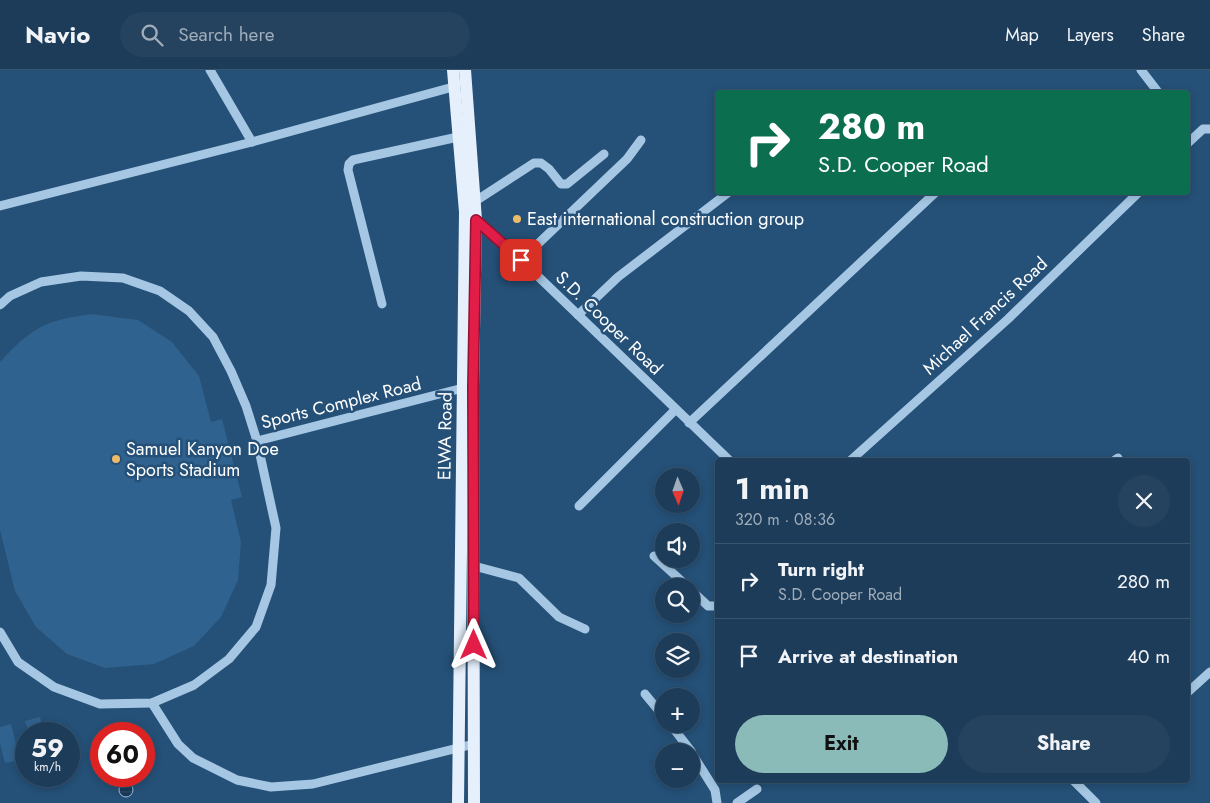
<!DOCTYPE html>
<html lang="en">
<head>
<meta charset="utf-8">
<style>
	:root { --surface:#1c3c59; --page:#25435f; --text:#f1f3f6; --muted:#a0adba; --line:#3a566f; --accent:#8bbbb9 }
	body { margin:0; font-family:Jost,sans-serif; background:var(--page); color:var(--text); height:100vh; display:flex; flex-direction:column; font-size:19px; white-space:nowrap }
	* { box-sizing:border-box; margin:0 }
	p { font-size:16px; color:var(--muted) }
	.icon { flex:none; width:28px; height:28px; fill:none; stroke:currentColor; stroke-width:2; stroke-linecap:round; stroke-linejoin:round }
	.map { position:relative; flex:1; overflow:hidden }
	.side { position:absolute; left:715px; top:388px; width:475px; height:325px; display:flex; flex-direction:column; background:var(--surface); border-radius:5px; box-shadow:0 2px 8px #0003,0 0 0 1px var(--line) }
	.side>* { flex:none }
	.top-card { position:absolute; left:715px; top:20px; width:475px; height:105px; border-radius:5px; box-shadow:0 2px 8px #0003,0 0 0 1px var(--line); background:#0b6e4f; color:#fff; overflow:hidden }
	.needle { width:32px; rotate:178deg }
	.tools { position:absolute; left:655px; top:398px; display:grid; gap:10px }
	.tools a { display:grid; place-items:center; width:45px; height:45px; border-radius:50%; background:var(--surface); box-shadow:0 2px 8px #0003,0 0 0 1px var(--line); font-size:25px }
	.speed { position:absolute; left:15px; top:652px; display:flex; gap:10px; font-size:25px; font-weight:700; text-align:center }
	.speed>* { display:grid; place-content:center; width:65px; height:65px; border-radius:50%; background:var(--surface); box-shadow:0 2px 8px #0003,0 0 0 1px var(--line); line-height:1 }
	.speed small { font-size:12px; font-weight:400 }
	.speed .limit { border:8px solid #d22; background:#fff; color:#111 }
	.pin { position:absolute; display:grid; place-items:center; width:42px; height:42px; color:#fff; margin:-21px; border-radius:10px; box-shadow:0 2px 8px #0006 }
	.me { position:absolute; width:55px; margin:-28px; rotate:0deg; stroke-linejoin:round; filter:drop-shadow(0 0 4px #0008) }
	.turn { display:flex; align-items:center; gap:18px; height:105px; padding:0 20px; font-size:22px }
	.turn .icon { width:65px; height:65px; stroke-width:2.5 }
	.turn b { display:block; font-size:35px; line-height:42px }
	.round { display:grid; place-items:center; flex:none; width:52px; height:52px; border-radius:26px; background:var(--page) }
	.summary { display:flex; align-items:center; justify-content:space-between; height:85px; padding:0 20px }
	h1 { font-size:30px; font-weight:700; line-height:38px }
	.primary-button { display:flex; gap:10px; margin-top:auto; padding:10px 20px }
	.primary-button a { flex:1; height:58px; border-radius:30px; background:var(--accent); color:#111; font-size:20px; font-weight:700; line-height:58px; text-align:center }
	.primary-button a+a { background:var(--page); color:var(--text) }
	ul { padding:0; list-style:none }
	li { display:flex; align-items:center; gap:15px; height:75px; padding:0 20px; border-top:1px solid var(--line) }
	li div { flex:1 }
	li b { display:block; font-size:19px }
	li em { font-style:normal }
	header { display:flex; align-items:center; gap:30px; box-sizing:border-box; height:70px; padding:0 25px; background:var(--surface); border-bottom:1px solid var(--line) }
	header strong { font-size:24px }
	nav { display:flex; gap:28px; margin-inline-start:auto; font-size:18px }
	.search { width:350px; height:45px; background:var(--page); display:flex; align-items:center; gap:12px; box-sizing:border-box; padding:0 18px; border-radius:28px; color:var(--muted); font-size:19px }
	.map>svg:first-child { display:block }
	.pitch { fill:#2f628e }
	.water { fill:url(#water-rules); stroke:#9ac3e3 }
	.lines { fill:none; stroke-linecap:round; stroke-linejoin:round }
	.minor { stroke:#a5c7e3; stroke-width:9 }
	.major { stroke:#e5f0fc; stroke-width:12 }
	.route-casing { stroke:#92132f; stroke-width:12 }
	.route { stroke:#e11d48; stroke-width:9 }
	.poi-dot { fill:#ecbb6a; stroke:#255077; stroke-width:2 }
	.labels { text-anchor:middle; dominant-baseline:central; stroke-width:5; stroke-linejoin:round; paint-order:stroke }
	.poi-label { font-size:18px; fill:#fff; stroke:#255077; text-anchor:start }
	.street-label { font-size:18px; fill:#fff; stroke:#255077 }
</style>
</head>
<body>
<header>
<strong>Navio</strong>
<div class="search"><svg class="icon" aria-label="search" viewBox="0 0 24 24"><circle cx="10" cy="10" r="6"/><path d="M15 15l6 6"/></svg>Search here</div>
<nav><a>Map</a><a>Layers</a><a>Share</a></nav>
</header>
<div class="map">
<svg width="1210" height="733" viewBox="0 0 1210 733">
	<defs>
		<pattern id="water-rules" width="6" height="5" patternUnits="userSpaceOnUse" patternTransform="scale(1.25)"><rect width="6" height="5" fill="#193957"/><path d="M0 2.5h6" fill="none" stroke="#304d68"/></pattern>
	</defs>
	<rect width="100%" height="100%" fill="#255077"/>
	<g class="pitch">
		<path d="M91,244L138,250L172,272L199,306L211,352L222,349L242,427L231,430L241,472L238,510L221,547L194,576L154,594L105,598L67,584L36,557L15,521L0,460V292C31,258 46,250 91,244Z"/>
		<path d="M40,647L44,664H29L25,651Z"/>
		<path d="M11,654L20,690L5,693L0,673V657Z"/>
	</g>
	<circle class="water" cx="126" cy="720" r="7"/>
	<g class="lines">
		<g class="minor">
			<path d="M210,0L252,72"/>
			<path d="M1141,0L1158,22"/>
			<path d="M1188,73L1203,59H1210"/>
			<path d="M474,132L534,93H541L549,99L561,114H567L604,84"/>
			<path d="M0,136L252,72L453,17"/>
			<path d="M473,148L521,190L729,390"/>
			<path d="M521,190L627,89L641,70"/>
			<path d="M382,234L348,100L349,94L353,90L458,67"/>
			<path d="M0,235L10,226L41,212L81,206L123,208L160,221L189,241L213,267L231,301L246,336L257,371L276,458L271,515L256,557L229,589L194,615L152,633L100,634L54,617L18,592L0,562"/>
			<path d="M578,245L618,207L729,122"/>
			<path d="M689,353L936,122"/>
			<path d="M257,371L463,318"/>
			<path d="M851,390L1008,249L1139,122"/>
			<path d="M1115,390L1118,388"/>
			<path d="M579,436L675,340"/>
			<path d="M654,486L687,516"/>
			<path d="M474,496L519,508L559,547L585,559"/>
			<path d="M691,520L708,536H718"/>
			<path d="M1188,622L1210,602"/>
			<path d="M645,624L664,647"/>
			<path d="M152,633L178,674L193,688L237,710L271,717L313,714L474,674"/>
			<path d="M670,654L691,681"/>
			<path d="M691,682L715,720L717,733"/>
			<path d="M1073,710L1096,733"/>
			<path d="M737,733L757,719"/>
		</g>
		<g class="major">
			<path d="M453,0L465,142L458,733"/>
			<path d="M465,0L476,150L473,317L474,733"/>
		</g>
	</g>
	<g class="lines">
		<defs>
			<path id="route" d="M474,575L473,317L476,150L521,190"/>
		</defs>
		<use href="#route" class="route-casing"/>
		<use href="#route" class="route"/>
	</g>
	<g class="poi-dot">
		<circle cx="517" cy="149" r="5"/>
		<circle cx="116" cy="389" r="5"/>
	</g>
	<g class="labels">
		<g class="poi-label">
			<text x="527" y="149">East international construction group</text>
			<text x="126" y="379">Samuel Kanyon Doe<tspan x="126" dy="21">Sports Stadium</tspan></text>
		</g>
		<g class="street-label">
			<text transform="translate(985 246) rotate(-43)">Michael Francis Road</text>
			<text transform="translate(609 253) rotate(44)">S.D. Cooper Road</text>
			<text transform="translate(341 333) rotate(-14)">Sports Complex Road</text>
			<text transform="translate(445 366) rotate(-89)">ELWA Road</text>
		</g>
	</g>
</svg>
<div class="tools">
<a><svg class="needle" viewBox="-14 -14 28 28"><path d="M0-13l5 13h-10z" fill="#e53935"/><path d="M0 13l5-13h-10z" fill="#a0adba"/></svg></a>
<a><svg class="icon" aria-label="sound" viewBox="0 0 24 24"><path d="M4 9h4l5-4v14l-5-4H4zM17 9q2 3 0 6"/></svg></a>
<a><svg class="icon" aria-label="search" viewBox="0 0 24 24"><circle cx="10" cy="10" r="6"/><path d="M15 15l6 6"/></svg></a>
<a><svg class="icon" aria-label="layers" viewBox="0 0 24 24"><path d="M12 4l9 5-9 5-9-5zM3 14l9 5 9-5"/></svg></a>
<a>+</a>
<a>−</a>
</div>
<div class="speed"><div>59<small>km/h</small></div><div class="limit">60</div></div>
<div class="pin" style="left:521px;top:190px;background:#d93025"><svg class="icon" aria-label="arrive" viewBox="0 0 24 24"><path d="M6 21V4h12l-3 4 3 4H6"/></svg></div>
<svg class="me" style="left:474px;top:575px" viewBox="-20 -20 40 40"><path d="M0-17L14 15 0 8-14 15z" fill="#e11d48" stroke="#fff" stroke-width="4"/></svg>
<div class="top-card">
<div class="turn"><svg class="icon" aria-label="right" viewBox="0 0 24 24"><path d="M7 20v-9h11M14 6l5 5-5 5"/></svg><div><b>280 m</b>S.D. Cooper Road</div></div>
</div>
<section class="side">
<div class="summary"><div><h1>1 min</h1><p>320 m · 08:36</p></div><a class="round"><svg class="icon" aria-label="close" viewBox="0 0 24 24"><path d="M6 6l12 12M18 6L6 18"/></svg></a></div>
<ul>
<li><svg class="icon" aria-label="right" viewBox="0 0 24 24"><path d="M7 20v-9h11M14 6l5 5-5 5"/></svg><div><b>Turn right</b><p>S.D. Cooper Road</p></div><em>280 m</em></li>
<li><svg class="icon" aria-label="arrive" viewBox="0 0 24 24"><path d="M6 21V4h12l-3 4 3 4H6"/></svg><div><b>Arrive at destination</b></div><em>40 m</em></li>
</ul>
<div class="primary-button"><a>Exit</a><a>Share</a></div>
</section>
</div>
</body>
</html>
